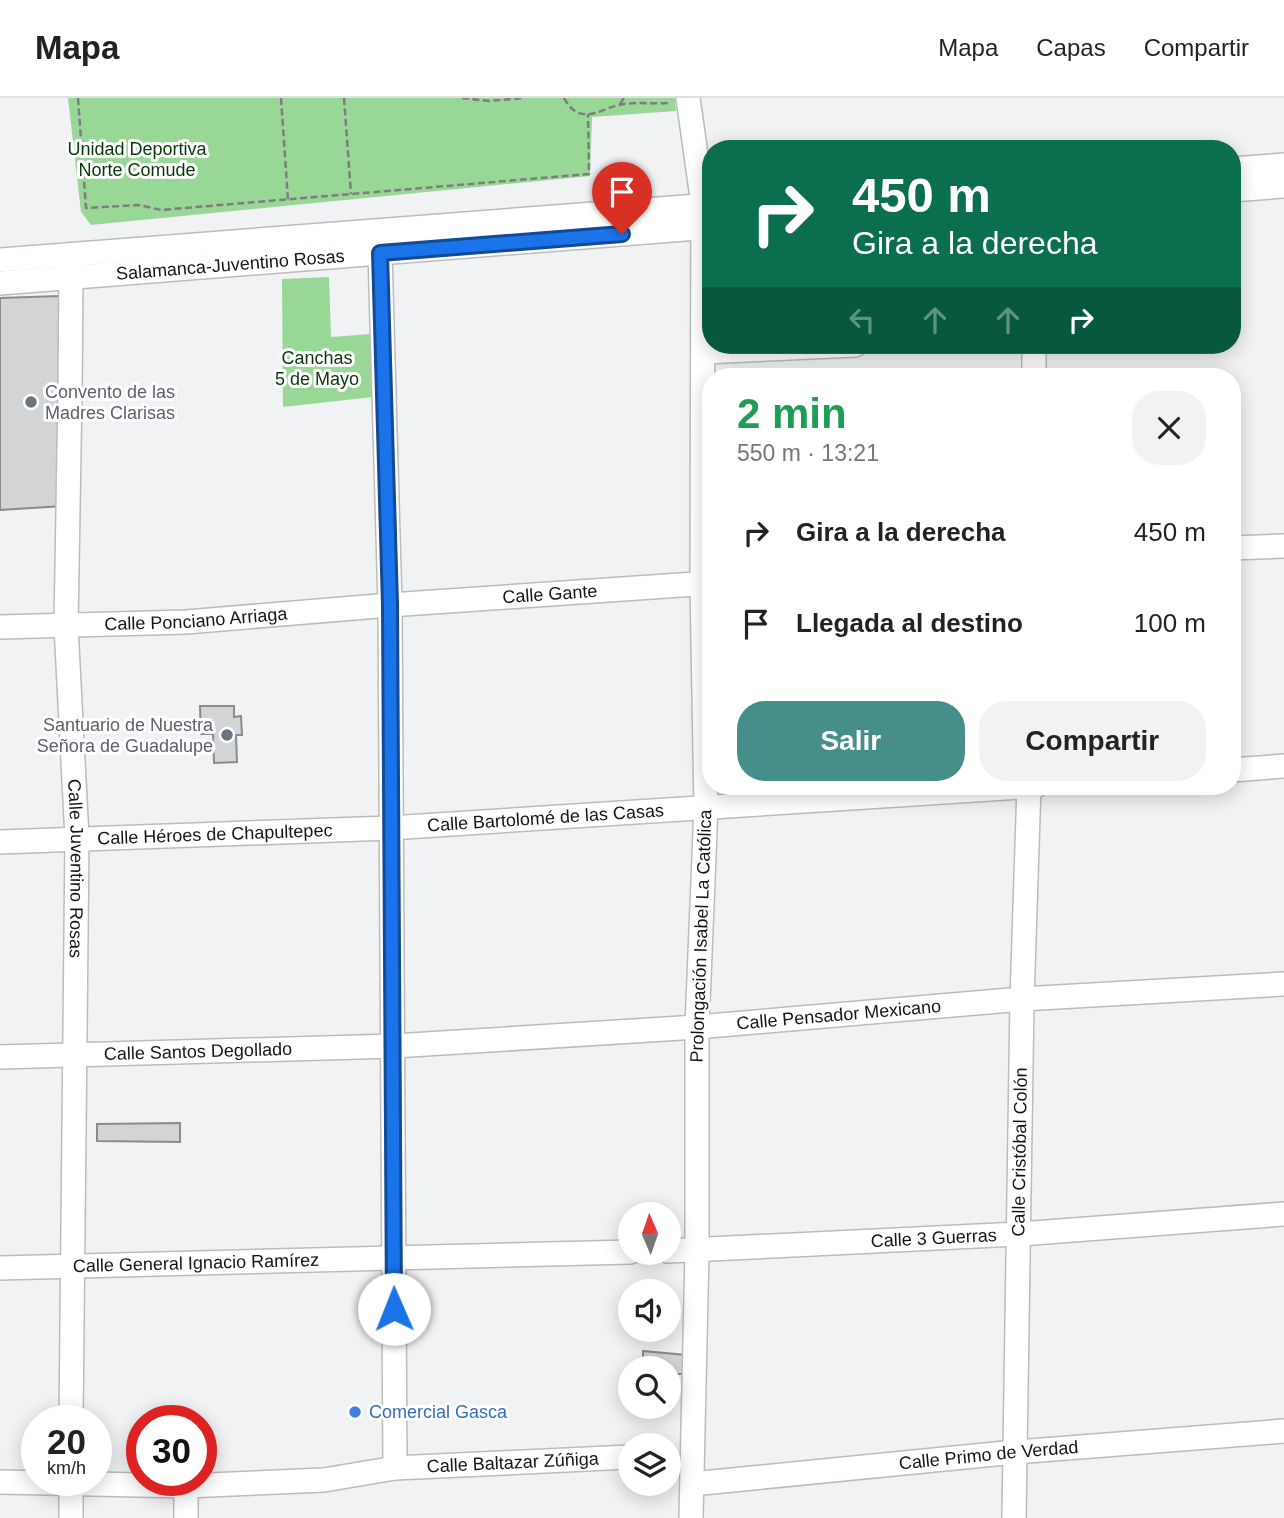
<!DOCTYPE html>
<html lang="es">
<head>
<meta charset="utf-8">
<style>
	:root { --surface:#fff; --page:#f2f2f2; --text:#222; --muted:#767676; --line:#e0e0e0; --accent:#468e89 }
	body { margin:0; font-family:Arial,sans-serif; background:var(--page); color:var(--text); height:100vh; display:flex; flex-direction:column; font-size:26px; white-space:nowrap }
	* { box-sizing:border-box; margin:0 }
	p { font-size:23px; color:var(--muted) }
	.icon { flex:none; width:38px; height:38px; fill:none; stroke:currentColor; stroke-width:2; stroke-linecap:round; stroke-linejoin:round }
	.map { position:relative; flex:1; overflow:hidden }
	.side { position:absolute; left:702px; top:270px; width:539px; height:427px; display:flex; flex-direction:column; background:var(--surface); border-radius:28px; box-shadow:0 4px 18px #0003 }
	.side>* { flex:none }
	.hud { position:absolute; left:702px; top:42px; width:539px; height:214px; border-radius:28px; box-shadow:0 4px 18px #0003; background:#0b6e4f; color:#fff; overflow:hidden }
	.needle { width:46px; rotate:358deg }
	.fabs { position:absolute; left:618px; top:1104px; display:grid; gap:14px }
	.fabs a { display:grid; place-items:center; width:63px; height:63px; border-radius:50%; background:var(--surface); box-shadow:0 4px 18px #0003; font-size:35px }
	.speed { position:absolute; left:21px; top:1307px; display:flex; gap:14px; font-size:35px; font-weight:700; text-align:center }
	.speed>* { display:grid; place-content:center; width:91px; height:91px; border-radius:50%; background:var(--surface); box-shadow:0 4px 18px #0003; line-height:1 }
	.speed small { font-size:18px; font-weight:400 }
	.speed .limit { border:10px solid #d22; background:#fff; color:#111 }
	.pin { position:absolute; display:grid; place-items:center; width:60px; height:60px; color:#fff; margin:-72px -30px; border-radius:50% 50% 50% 0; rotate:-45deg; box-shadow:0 0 7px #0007 }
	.pin .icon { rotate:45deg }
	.me { position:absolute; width:77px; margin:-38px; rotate:359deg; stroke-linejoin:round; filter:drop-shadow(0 0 5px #0008) }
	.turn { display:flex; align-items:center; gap:24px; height:147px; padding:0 35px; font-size:32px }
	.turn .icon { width:91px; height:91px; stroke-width:2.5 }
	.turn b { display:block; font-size:49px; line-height:60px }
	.lanes { display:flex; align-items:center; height:66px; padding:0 35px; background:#0003; justify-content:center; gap:35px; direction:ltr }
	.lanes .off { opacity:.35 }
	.round { display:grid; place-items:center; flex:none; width:74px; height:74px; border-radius:28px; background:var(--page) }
	.summary { display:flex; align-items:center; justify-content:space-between; height:119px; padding:0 35px }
	h1 { font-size:42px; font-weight:700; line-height:52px; color:#1e9e55 }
	.primary-button { display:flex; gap:14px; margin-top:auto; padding:14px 35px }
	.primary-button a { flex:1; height:80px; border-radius:28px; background:var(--accent); color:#fff; font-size:28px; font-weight:700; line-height:80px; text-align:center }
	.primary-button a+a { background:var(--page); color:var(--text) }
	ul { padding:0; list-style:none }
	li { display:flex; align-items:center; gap:21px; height:91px; padding:0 35px }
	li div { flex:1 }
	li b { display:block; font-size:26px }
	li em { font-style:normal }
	header { display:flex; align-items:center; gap:42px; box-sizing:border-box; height:98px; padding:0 35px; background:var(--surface); border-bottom:2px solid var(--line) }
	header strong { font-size:33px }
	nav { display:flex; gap:38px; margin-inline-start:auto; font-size:24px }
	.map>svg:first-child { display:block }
	.green { fill:#99d797 }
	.building { fill:#d3d4d5; stroke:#8a8b8c; stroke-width:2 }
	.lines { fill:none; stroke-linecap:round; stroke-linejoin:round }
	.minor-casing { stroke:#bbbcbd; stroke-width:26 }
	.path { stroke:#7d7e7f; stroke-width:2.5; stroke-dasharray:7 3.5; stroke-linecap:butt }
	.minor { stroke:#fff; stroke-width:23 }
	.route-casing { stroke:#114b97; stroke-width:18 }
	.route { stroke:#1a73e8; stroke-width:12 }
	.worship-dot { fill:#6b7280; stroke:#fff; stroke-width:2.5 }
	.shop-dot { fill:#3f7fe0; stroke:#fff; stroke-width:2.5 }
	.labels { text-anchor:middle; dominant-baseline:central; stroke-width:6; stroke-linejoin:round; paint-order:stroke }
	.park-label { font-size:18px; fill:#09350b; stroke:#fff }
	.street-label { font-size:18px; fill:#141515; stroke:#fff }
	.worship-label { font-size:18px; fill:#5b616d; stroke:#fff; text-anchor:start }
	.shop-label { font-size:18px; fill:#366cbe; stroke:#fff; text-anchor:start }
</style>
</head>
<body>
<header>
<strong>Mapa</strong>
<nav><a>Mapa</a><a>Capas</a><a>Compartir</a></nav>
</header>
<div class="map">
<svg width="1284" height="1420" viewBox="0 0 1284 1420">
	<rect width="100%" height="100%" fill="#f1f2f3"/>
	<g class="green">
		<path d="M68,0H675L676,13L592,19L590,78L91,127L81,114Z"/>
		<path d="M329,179L331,239L372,236L373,299L283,309L282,181Z"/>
	</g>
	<g class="building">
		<path d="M59,198L63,408L0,412V200Z"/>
		<path d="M200,608H234V619L241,618L242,637H236L237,664L214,665L213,636H201Z"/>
		<path d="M180,1025V1044L97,1043V1026Z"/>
		<path d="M643,1253L686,1257V1276H668V1270H643Z"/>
	</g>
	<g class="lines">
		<defs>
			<g id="minor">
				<path d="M688,0L703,107L702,485L706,709L697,929V1153L691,1420"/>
				<path d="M1232,71L1284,67"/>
				<path d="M1232,92L1284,88"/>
				<path d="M380,155L390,507L395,1370"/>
				<path id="s1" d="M69,157L71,178L70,294L66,528L77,740L71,1323"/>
				<path d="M0,162L710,107"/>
				<path id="s2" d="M0,185L710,129"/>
				<path d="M1034,247V278"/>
				<path d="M704,254L855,247"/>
				<path d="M1232,450L1284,448"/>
				<path id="s3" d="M0,529L186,524L390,507L710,485"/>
				<path d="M1232,672L1284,668"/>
				<path id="s4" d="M0,744L390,730L1036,688"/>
				<path id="s5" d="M0,959L394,948L697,929L1022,901L1284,886"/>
				<path id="s6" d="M668,1153L1020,1136L1284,1116"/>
				<path id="s7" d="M0,1170L630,1154"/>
				<path d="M71,1382V1420"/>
				<path id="s8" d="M0,1384L186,1388L324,1382L395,1370L630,1359"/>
				<path id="s9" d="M692,1386L1015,1354L1284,1333"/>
				<path d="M186,1388V1420"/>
				<path id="s10" d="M1014,1420L1022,901L1029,688"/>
			</g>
		</defs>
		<use href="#minor" class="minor-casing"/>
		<g class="path">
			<path d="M78,0L86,110L139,107L161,112L589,76L588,16"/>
			<path d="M281,0L288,102"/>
			<path d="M344,0L351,96"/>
			<path d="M462,0L489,3L523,0"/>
			<path d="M564,0C581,31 601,9 624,6C638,4 654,6 669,5"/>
			<path d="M620,6L624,0"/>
		</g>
		<use href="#minor" class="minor"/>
	</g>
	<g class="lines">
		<defs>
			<path id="route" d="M394,1211L390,507L380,155L622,136"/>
		</defs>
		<use href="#route" class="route-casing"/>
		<use href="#route" class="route"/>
	</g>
	<g class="worship-dot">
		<circle cx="31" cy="304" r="7"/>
		<circle cx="227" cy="637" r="7"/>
	</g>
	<circle class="shop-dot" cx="355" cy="1314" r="7"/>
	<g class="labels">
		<g class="park-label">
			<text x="137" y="51">Unidad Deportiva<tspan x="137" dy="21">Norte Comude</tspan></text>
			<text x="317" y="260">Canchas<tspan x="317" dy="21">5 de Mayo</tspan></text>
		</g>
		<g class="street-label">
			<text stroke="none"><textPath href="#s2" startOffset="231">Salamanca-Juventino Rosas</textPath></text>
			<text stroke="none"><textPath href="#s3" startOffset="551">Calle Gante</textPath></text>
			<text stroke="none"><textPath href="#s3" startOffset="196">Calle Ponciano Arriaga</textPath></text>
			<text stroke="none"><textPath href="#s4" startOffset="546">Calle Bartolomé de las Casas</textPath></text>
			<text stroke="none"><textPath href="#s4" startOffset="215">Calle Héroes de Chapultepec</textPath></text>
			<text stroke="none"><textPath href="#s1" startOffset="614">Calle Juventino Rosas</textPath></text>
			<text transform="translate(701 838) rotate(-88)">Prolongación Isabel La Católica</text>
			<text stroke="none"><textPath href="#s5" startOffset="840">Calle Pensador Mexicano</textPath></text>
			<text stroke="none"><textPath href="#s5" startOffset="198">Calle Santos Degollado</textPath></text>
			<text stroke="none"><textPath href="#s10" startOffset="366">Calle Cristóbal Colón</textPath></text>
			<text stroke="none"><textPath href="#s6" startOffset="266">Calle 3 Guerras</textPath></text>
			<text stroke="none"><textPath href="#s7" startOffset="196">Calle General Ignacio Ramírez</textPath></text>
			<text stroke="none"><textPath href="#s9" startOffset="298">Calle Primo de Verdad</textPath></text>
			<text stroke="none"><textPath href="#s8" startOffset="514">Calle Baltazar Zúñiga</textPath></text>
		</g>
		<g class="worship-label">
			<text x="45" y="294">Convento de las<tspan x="45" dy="21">Madres Clarisas</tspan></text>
			<text x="213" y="627" text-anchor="end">Santuario de Nuestra<tspan x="213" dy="21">Señora de Guadalupe</tspan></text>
		</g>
		<g class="shop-label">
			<text x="369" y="1314">Comercial Gasca</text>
		</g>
	</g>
</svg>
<div class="fabs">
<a><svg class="needle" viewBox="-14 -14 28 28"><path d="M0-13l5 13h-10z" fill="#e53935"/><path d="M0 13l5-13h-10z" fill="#767676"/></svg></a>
<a><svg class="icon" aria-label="sound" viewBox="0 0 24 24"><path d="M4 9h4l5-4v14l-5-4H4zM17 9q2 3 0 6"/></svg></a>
<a><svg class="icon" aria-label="search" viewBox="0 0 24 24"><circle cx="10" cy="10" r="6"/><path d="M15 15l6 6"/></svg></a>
<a><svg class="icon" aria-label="layers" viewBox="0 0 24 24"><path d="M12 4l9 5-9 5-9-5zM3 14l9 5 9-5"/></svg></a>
</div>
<div class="speed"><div>20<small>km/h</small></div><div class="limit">30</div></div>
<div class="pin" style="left:622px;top:136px;background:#d93025"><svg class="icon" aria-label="arrive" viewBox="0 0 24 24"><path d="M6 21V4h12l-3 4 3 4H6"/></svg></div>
<svg class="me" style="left:394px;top:1211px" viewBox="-20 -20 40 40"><circle r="19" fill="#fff"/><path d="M0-13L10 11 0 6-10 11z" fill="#1a73e8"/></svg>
<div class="hud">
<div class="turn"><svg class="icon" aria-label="right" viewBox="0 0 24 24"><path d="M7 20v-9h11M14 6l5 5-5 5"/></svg><div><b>450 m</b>Gira a la derecha</div></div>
<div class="lanes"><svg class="icon off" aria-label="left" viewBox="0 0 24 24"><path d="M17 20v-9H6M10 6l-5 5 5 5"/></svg><svg class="icon off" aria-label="ahead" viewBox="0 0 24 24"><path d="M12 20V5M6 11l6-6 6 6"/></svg><svg class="icon off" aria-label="ahead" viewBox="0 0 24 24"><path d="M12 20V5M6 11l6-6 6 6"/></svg><svg class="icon" aria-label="right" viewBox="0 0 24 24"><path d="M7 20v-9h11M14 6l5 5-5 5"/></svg></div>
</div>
<section class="side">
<div class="summary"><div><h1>2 min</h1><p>550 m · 13:21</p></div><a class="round"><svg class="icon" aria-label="close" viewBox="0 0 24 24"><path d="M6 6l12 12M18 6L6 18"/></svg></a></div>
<ul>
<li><svg class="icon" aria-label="right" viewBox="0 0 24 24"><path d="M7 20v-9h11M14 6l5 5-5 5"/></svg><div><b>Gira a la derecha</b></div><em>450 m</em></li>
<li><svg class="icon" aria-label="arrive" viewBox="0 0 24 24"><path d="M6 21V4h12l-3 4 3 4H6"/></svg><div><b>Llegada al destino</b></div><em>100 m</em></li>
</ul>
<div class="primary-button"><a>Salir</a><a>Compartir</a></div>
</section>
</div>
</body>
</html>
